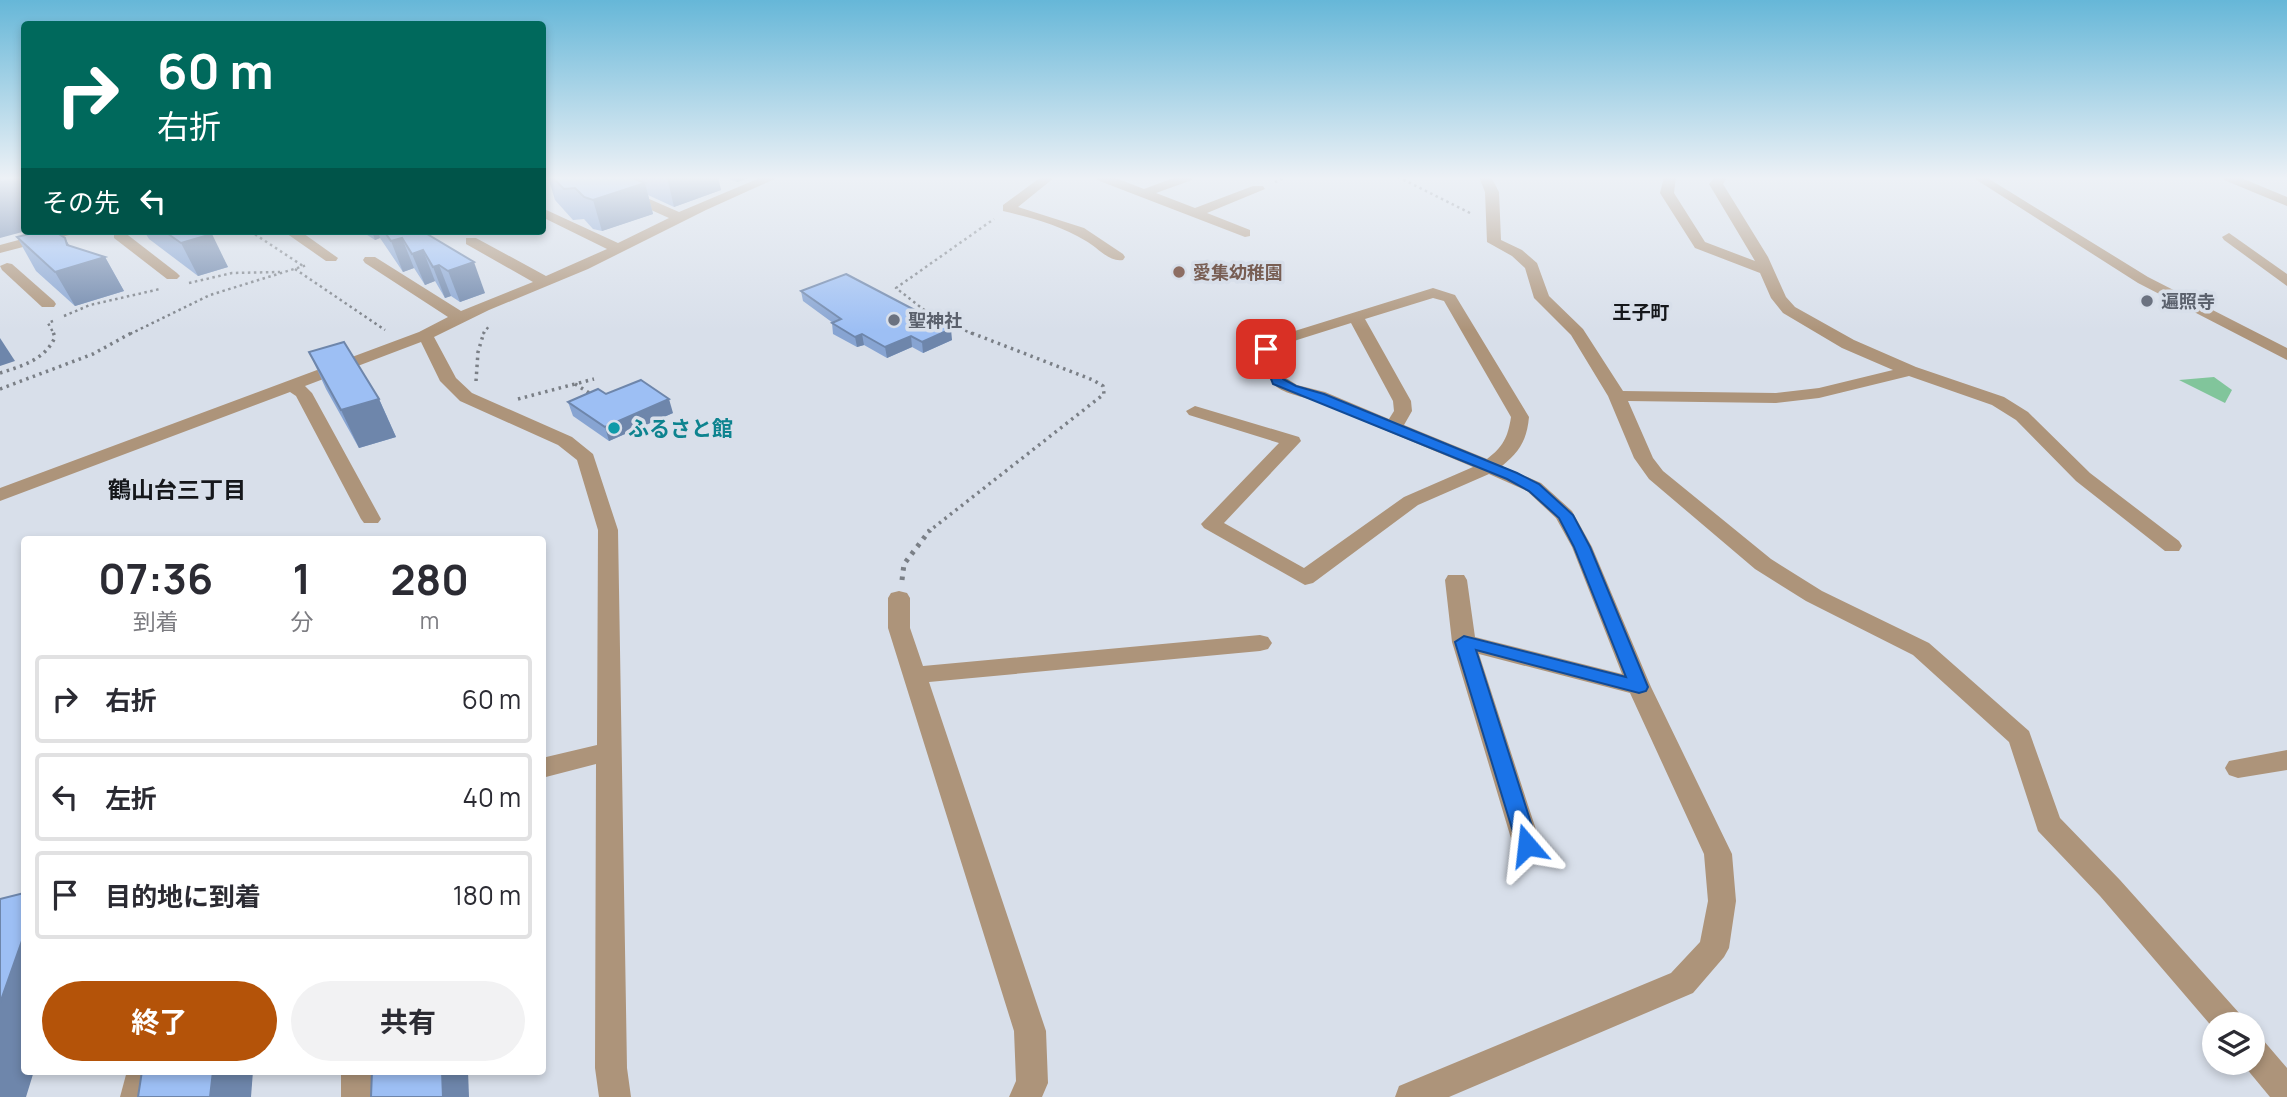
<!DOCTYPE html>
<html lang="ja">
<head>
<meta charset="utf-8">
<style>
	:root { --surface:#fff; --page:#f2f2f3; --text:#2b2b33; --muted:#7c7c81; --line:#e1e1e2; --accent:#b45309 }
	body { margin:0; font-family:Manrope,"Noto Sans JP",sans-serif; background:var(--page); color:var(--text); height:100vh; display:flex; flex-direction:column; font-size:26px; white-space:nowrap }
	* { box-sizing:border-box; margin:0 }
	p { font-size:23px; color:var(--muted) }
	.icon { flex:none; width:38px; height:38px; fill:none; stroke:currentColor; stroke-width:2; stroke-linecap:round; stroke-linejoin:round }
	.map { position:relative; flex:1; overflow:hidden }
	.side { position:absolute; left:21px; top:536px; width:525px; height:539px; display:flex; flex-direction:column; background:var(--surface); border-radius:7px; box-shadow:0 4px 10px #0003 }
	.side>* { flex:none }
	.hud { position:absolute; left:21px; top:21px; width:525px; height:214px; border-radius:7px; box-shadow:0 4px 10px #0003; background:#00695c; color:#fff; overflow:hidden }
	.tools { position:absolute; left:2202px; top:1012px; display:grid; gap:14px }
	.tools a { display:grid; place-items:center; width:63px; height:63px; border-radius:50%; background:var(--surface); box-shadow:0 4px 10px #0003; font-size:35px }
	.pin { position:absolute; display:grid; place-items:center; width:60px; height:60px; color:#fff; margin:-30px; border-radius:14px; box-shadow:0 4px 10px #0006 }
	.me { position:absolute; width:77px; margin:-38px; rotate:343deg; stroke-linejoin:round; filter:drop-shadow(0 0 5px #0008) }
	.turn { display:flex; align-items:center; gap:24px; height:147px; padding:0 21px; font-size:32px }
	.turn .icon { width:91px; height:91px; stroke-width:2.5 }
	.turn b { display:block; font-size:49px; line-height:60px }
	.then { display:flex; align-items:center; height:66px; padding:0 21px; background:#0003; gap:14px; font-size:26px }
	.eta { display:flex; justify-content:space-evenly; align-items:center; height:119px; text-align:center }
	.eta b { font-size:42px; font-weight:700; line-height:49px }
	.cta { display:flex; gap:14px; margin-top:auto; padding:14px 21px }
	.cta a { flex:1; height:80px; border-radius:42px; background:var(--accent); color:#fff; font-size:28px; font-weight:700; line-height:80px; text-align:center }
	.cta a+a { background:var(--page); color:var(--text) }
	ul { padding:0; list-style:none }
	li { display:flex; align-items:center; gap:21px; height:88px; margin:0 14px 10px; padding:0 7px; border:4px solid var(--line); border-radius:7px }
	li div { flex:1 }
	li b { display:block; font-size:26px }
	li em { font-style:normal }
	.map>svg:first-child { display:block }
	.green { fill:#81c59b }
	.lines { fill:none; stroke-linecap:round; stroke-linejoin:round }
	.path-far2 { stroke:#7a7f86; stroke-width:2.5; stroke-dasharray:2.5 3.5; stroke-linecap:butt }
	.path-far1 { stroke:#7a7f86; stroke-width:3.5; stroke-dasharray:2.5 4.5; stroke-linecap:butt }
	.path { stroke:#7a7f86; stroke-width:5; stroke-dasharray:3.5 6; stroke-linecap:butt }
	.minor { fill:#ad947a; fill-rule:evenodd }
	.wall { fill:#87a4d2 }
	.shaded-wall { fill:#6e86ab }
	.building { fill:#9dbff4; stroke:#6e86ab; stroke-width:2 }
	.route { fill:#1a73e8; stroke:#114b97; stroke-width:2 }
	.education-dot { fill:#8d6e63; stroke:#d8dfea; stroke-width:2.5 }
	.worship-dot { fill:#6b7280; stroke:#d8dfea; stroke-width:2.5 }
	.culture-dot { fill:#0f9aa8; stroke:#d8dfea; stroke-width:2.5 }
	.labels { text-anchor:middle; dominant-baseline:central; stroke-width:7; stroke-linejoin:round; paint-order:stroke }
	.far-education-label { font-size:18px; font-weight:bold; fill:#785e54; stroke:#d8dfea; text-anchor:start }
	.far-worship-label { font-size:18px; font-weight:bold; fill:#5b616d; stroke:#d8dfea; text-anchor:start }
	.far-neighbourhood-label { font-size:19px; font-weight:bold; fill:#15171b; stroke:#d8dfea }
	.culture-label { font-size:21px; font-weight:bold; fill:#0d838f; stroke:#d8dfea; text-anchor:start }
	.neighbourhood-label { font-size:23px; font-weight:bold; fill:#15171b; stroke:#d8dfea }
</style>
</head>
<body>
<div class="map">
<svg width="2287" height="1097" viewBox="0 0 2287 1097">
	<rect width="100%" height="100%" fill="#d8dfea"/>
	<path class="green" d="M2214,377L2232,390L2225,403L2179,380Z"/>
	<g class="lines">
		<g class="path-far2">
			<path d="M1398,177L1472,214"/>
			<path d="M1275,182L1287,177"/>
			<path d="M250,231L303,266"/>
			<path d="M295,269L385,330"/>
			<path d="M189,283L232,273L280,272"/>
			<path d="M64,316L90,305L160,289"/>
			<path d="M53,321L48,323L54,334"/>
			<path d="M130,334L210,295L307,265"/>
			<path d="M483,334L489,326"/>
			<path d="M973,334L932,316L896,288L994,219"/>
		</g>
		<g class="path-far1">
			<path d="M0,373C22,366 45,360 55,337L53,332"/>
			<path d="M476,381L478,352L484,332"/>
			<path d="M575,384L594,396"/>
			<path d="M0,389L93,354L133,332"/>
			<path d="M518,399L594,379"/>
			<path d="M928,532L1104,394L1103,386L1093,380L969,332"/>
		</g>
		<path class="path" d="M902,580L904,564L930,530"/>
		<g class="minor">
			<path d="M583,177H599L679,212L762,177H779L706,210L588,269L489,310L434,337L456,378L472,393L572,437L593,454L618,530L627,1068L631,1097H599L595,1068L596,764L542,778V758L597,745L598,530L577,460L558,445L460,401L440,381L421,342L305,386L312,393L381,519L378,523H364L361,519L296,396L290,392L0,501V488L419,332L448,317L365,263L363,260L365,257H375L461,311L533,282L466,244V238H476L546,276L607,249L542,217V208L618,243L669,218L584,180Z"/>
			<path d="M1041,177H1055L1018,207L1084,228L1123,254L1125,257L1123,260C1110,263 1097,247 1086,241C1060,225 1032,218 1003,211V205Z"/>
			<path d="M1096,177H1113L1144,189L1176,177H1193L1192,180L1156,193L1195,208L1253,186H1263L1265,189L1207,213L1250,230V236L1245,237L1097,180Z"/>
			<path d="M1479,177H1491L1499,192L1501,240L1522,250L1537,263L1549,296L1583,329L1623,391L1776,393L1819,388L1893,370L1842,348L1783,313L1771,298L1760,273L1695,248L1660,193L1664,177H1676L1674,193L1705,242L1755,261L1709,184L1715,177H1727L1723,184L1768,257L1786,297L1795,307L1854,340L1916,367L2004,397L2028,412L2090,473L2179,541L2182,546L2179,551H2165L2076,481L2016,420L1992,405L1909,376L1819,398L1776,403L1628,401L1653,458L1663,471L1771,559L1822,591L1929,643L2029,731L2060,818L2120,880L2240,1014L2245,1024H2214V1029L2100,896L2038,831L2009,742L1913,655L1806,601L1755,569L1649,479L1634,458L1608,396L1571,335L1534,298L1525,268L1512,256L1487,242L1485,192Z"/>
			<path d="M1972,177H1986L2148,277L2287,348V360L2138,283Z"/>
			<path d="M2223,177H2239L2287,197V206L2224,180Z"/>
			<path d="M52,231H75L73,234L0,253V245Z"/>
			<path d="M283,231H300L338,258L336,261H326Z"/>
			<path d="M114,232H124L177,273L180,276L177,279H167L114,238Z"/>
			<path d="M2229,233L2287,274V286L2224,240L2222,237Z"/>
			<path d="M7,263L12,264L54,301L56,304L54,307H42L2,270L0,266Z"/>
			<path d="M1433,288L1455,295L1529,417C1527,439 1520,452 1502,466L1541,483L1572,511L1592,547L1651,687L1732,854L1736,901L1729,948L1724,957L1693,993L1449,1097H1395L1399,1086L1671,973L1700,942L1708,901L1704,854L1630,693L1479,654L1541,845L1537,853L1527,856L1517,853L1513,845L1452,642L1445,580L1448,575H1464L1467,580L1475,637L1622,674L1572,547L1556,518L1527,491L1489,474L1418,505L1313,583L1305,585L1204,528L1201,524L1279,443L1189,415L1186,411L1195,406L1299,437L1301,441L1224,523L1304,568L1404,497L1473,467L1313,400C1271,389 1272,389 1258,349L1285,334ZM1433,298L1444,301L1511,417C1508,437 1503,447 1487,459L1404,425L1412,411L1411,401L1365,319ZM1351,323L1393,401L1394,411L1389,419L1325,392L1297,385L1286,378L1275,351L1297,340Z"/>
			<path d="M899,591L907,593L910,598V628L923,666L1260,635L1268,637L1272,643L1268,649L1260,651L929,682L1046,1031L1048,1083L1042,1097H1009L1016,1081L1014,1031L888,628V598L891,593Z"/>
			<path d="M2287,750V770L2238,778L2229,775L2225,768L2229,761Z"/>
			<path d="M2252,1036L2263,1040L2287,1068V1097H2270L2241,1062H2252Z"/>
			<path d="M127,1071H159L152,1097H120Z"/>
			<rect x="341" y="1071" width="32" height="26"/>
		</g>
	</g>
	<g class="wall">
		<path d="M548,177H718L721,190L674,207L648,195L653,214L602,231L593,229L584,219L573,220L555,200Z"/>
		<path d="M723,177H752L737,182Z"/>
		<path d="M144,231H207L228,267L198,276L149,239Z"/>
		<path d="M361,231H422L485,293L460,302L451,296L445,298L435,281L425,285L414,268L403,272L380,238L375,240Z"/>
		<path d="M17,237L70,246L105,257L124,291L75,306L36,271Z"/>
		<path d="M801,291L952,340L923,353L912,347L887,358L864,345L857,347L833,334L832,323H833L803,301Z"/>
		<path d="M309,352L379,399L396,437L359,448L326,389Z"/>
		<path d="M606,394L673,413L609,441L573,416L568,402Z"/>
	</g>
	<g class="shaded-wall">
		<path d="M24,177V231H26L0,238V182Z"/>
		<path d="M667,177H718L721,190L674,207Z"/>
		<path d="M736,177H752L737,182Z"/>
		<path d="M645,183L653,214L602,231L593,200Z"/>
		<path d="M372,231H378L380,238L375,240Z"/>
		<path d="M212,234L228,267L198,276L181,243Z"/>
		<path d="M65,238L80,264L105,257L124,291L75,306L55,272L67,245Z"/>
		<path d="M402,238L414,268L403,272L391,241Z"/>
		<path d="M423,250L435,281L425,285L412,254Z"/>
		<path d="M474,262L485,293L460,302L448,271Z"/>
		<path d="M439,265L451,296L445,298L433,267Z"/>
		<path d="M951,329L952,340L923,353L922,342Z"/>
		<path d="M862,334L864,345L857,347L855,337Z"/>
		<path d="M911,336L912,347L887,358L885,347Z"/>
		<path d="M0,338L15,361L0,366Z"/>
		<path d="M379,399L396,437L359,448L341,410Z"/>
		<path d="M669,399L673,413L609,441L605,427Z"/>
		<path d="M24,935V1071H34L26,1097H0V1003Z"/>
		<path d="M213,1071H253L251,1097H210Z"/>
		<path d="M442,1071H468L469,1097H443Z"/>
	</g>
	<g class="building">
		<path d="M0,177H24L0,182Z"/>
		<path d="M552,177H630L645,183L593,200L584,197L575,188L564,189Z"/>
		<path d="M41,231H54L65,238L67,245L105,257L55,272L17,237Z"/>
		<path d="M164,231H207L212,234L181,243Z"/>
		<path d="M384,231H422L474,262L448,271L439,265L433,267L423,250L412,254L402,238L391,241Z"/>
		<path d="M846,274L951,329L922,342L911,336L885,347L862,334L855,337L832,323L841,319L801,291Z"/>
		<path d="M344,342L379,399L341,410L309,352Z"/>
		<path d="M641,380L669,399L605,427L568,402L598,389L606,394Z"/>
		<path d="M24,893V935L0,1003V899Z"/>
		<path d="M142,1071H213L210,1097H138Z"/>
		<path d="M372,1071H442L443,1097H371Z"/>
	</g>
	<linearGradient id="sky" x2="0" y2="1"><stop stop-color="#66b7d8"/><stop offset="0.54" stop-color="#edf1f6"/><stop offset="1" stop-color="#edf1f6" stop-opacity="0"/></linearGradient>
	<rect width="2287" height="330" fill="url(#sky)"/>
	<path class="route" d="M1266,346L1273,349L1283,379L1296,386L1324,394L1517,473L1539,484L1573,515L1590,547L1648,687L1646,691L1639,693L1476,650L1538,845L1535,851L1527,853L1520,851L1517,845L1455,642L1464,636L1626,677L1574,547L1559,518L1529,491L1507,479L1273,384L1260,349Z"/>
	<circle class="education-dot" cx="1179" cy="272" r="7"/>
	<g class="worship-dot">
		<circle cx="2147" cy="301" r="7"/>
		<circle cx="894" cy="320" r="7"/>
	</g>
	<circle class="culture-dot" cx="614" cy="428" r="7"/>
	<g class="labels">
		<g class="far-education-label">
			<text x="1193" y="272">愛集幼稚園</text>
		</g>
		<g class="far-worship-label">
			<text x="2161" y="301">遍照寺</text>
			<text x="908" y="320">聖神社</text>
		</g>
		<g class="far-neighbourhood-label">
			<text x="1641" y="312">王子町</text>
		</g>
		<g class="culture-label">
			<text x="628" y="428">ふるさと館</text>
		</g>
		<g class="neighbourhood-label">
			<text x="177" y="489">鶴山台三丁目</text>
		</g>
	</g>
</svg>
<div class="tools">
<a><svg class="icon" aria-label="layers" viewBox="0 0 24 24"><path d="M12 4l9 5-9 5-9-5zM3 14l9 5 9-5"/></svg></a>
</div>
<div class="pin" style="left:1266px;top:349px;background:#d93025"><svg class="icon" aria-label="arrive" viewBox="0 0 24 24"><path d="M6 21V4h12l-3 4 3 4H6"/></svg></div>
<svg class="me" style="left:1527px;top:845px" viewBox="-20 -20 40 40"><path d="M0-17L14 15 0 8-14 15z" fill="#1a73e8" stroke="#fff" stroke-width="4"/></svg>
<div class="hud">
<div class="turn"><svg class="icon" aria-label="right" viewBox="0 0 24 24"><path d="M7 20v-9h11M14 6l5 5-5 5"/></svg><div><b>60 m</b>右折</div></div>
<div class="then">その先<svg class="icon" aria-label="left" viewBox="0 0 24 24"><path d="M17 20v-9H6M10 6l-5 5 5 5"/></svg></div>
</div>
<section class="side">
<div class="eta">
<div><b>07:36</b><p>到着</p></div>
<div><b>1</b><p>分</p></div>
<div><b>280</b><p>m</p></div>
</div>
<ul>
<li><svg class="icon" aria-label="right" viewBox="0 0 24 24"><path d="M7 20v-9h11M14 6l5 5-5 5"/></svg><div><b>右折</b></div><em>60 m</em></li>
<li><svg class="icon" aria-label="left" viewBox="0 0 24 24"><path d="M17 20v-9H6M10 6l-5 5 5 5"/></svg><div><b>左折</b></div><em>40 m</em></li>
<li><svg class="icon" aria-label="arrive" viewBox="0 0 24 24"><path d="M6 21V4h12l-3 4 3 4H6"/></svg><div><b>目的地に到着</b></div><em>180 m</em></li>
</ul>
<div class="cta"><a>終了</a><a>共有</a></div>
</section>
</div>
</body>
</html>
